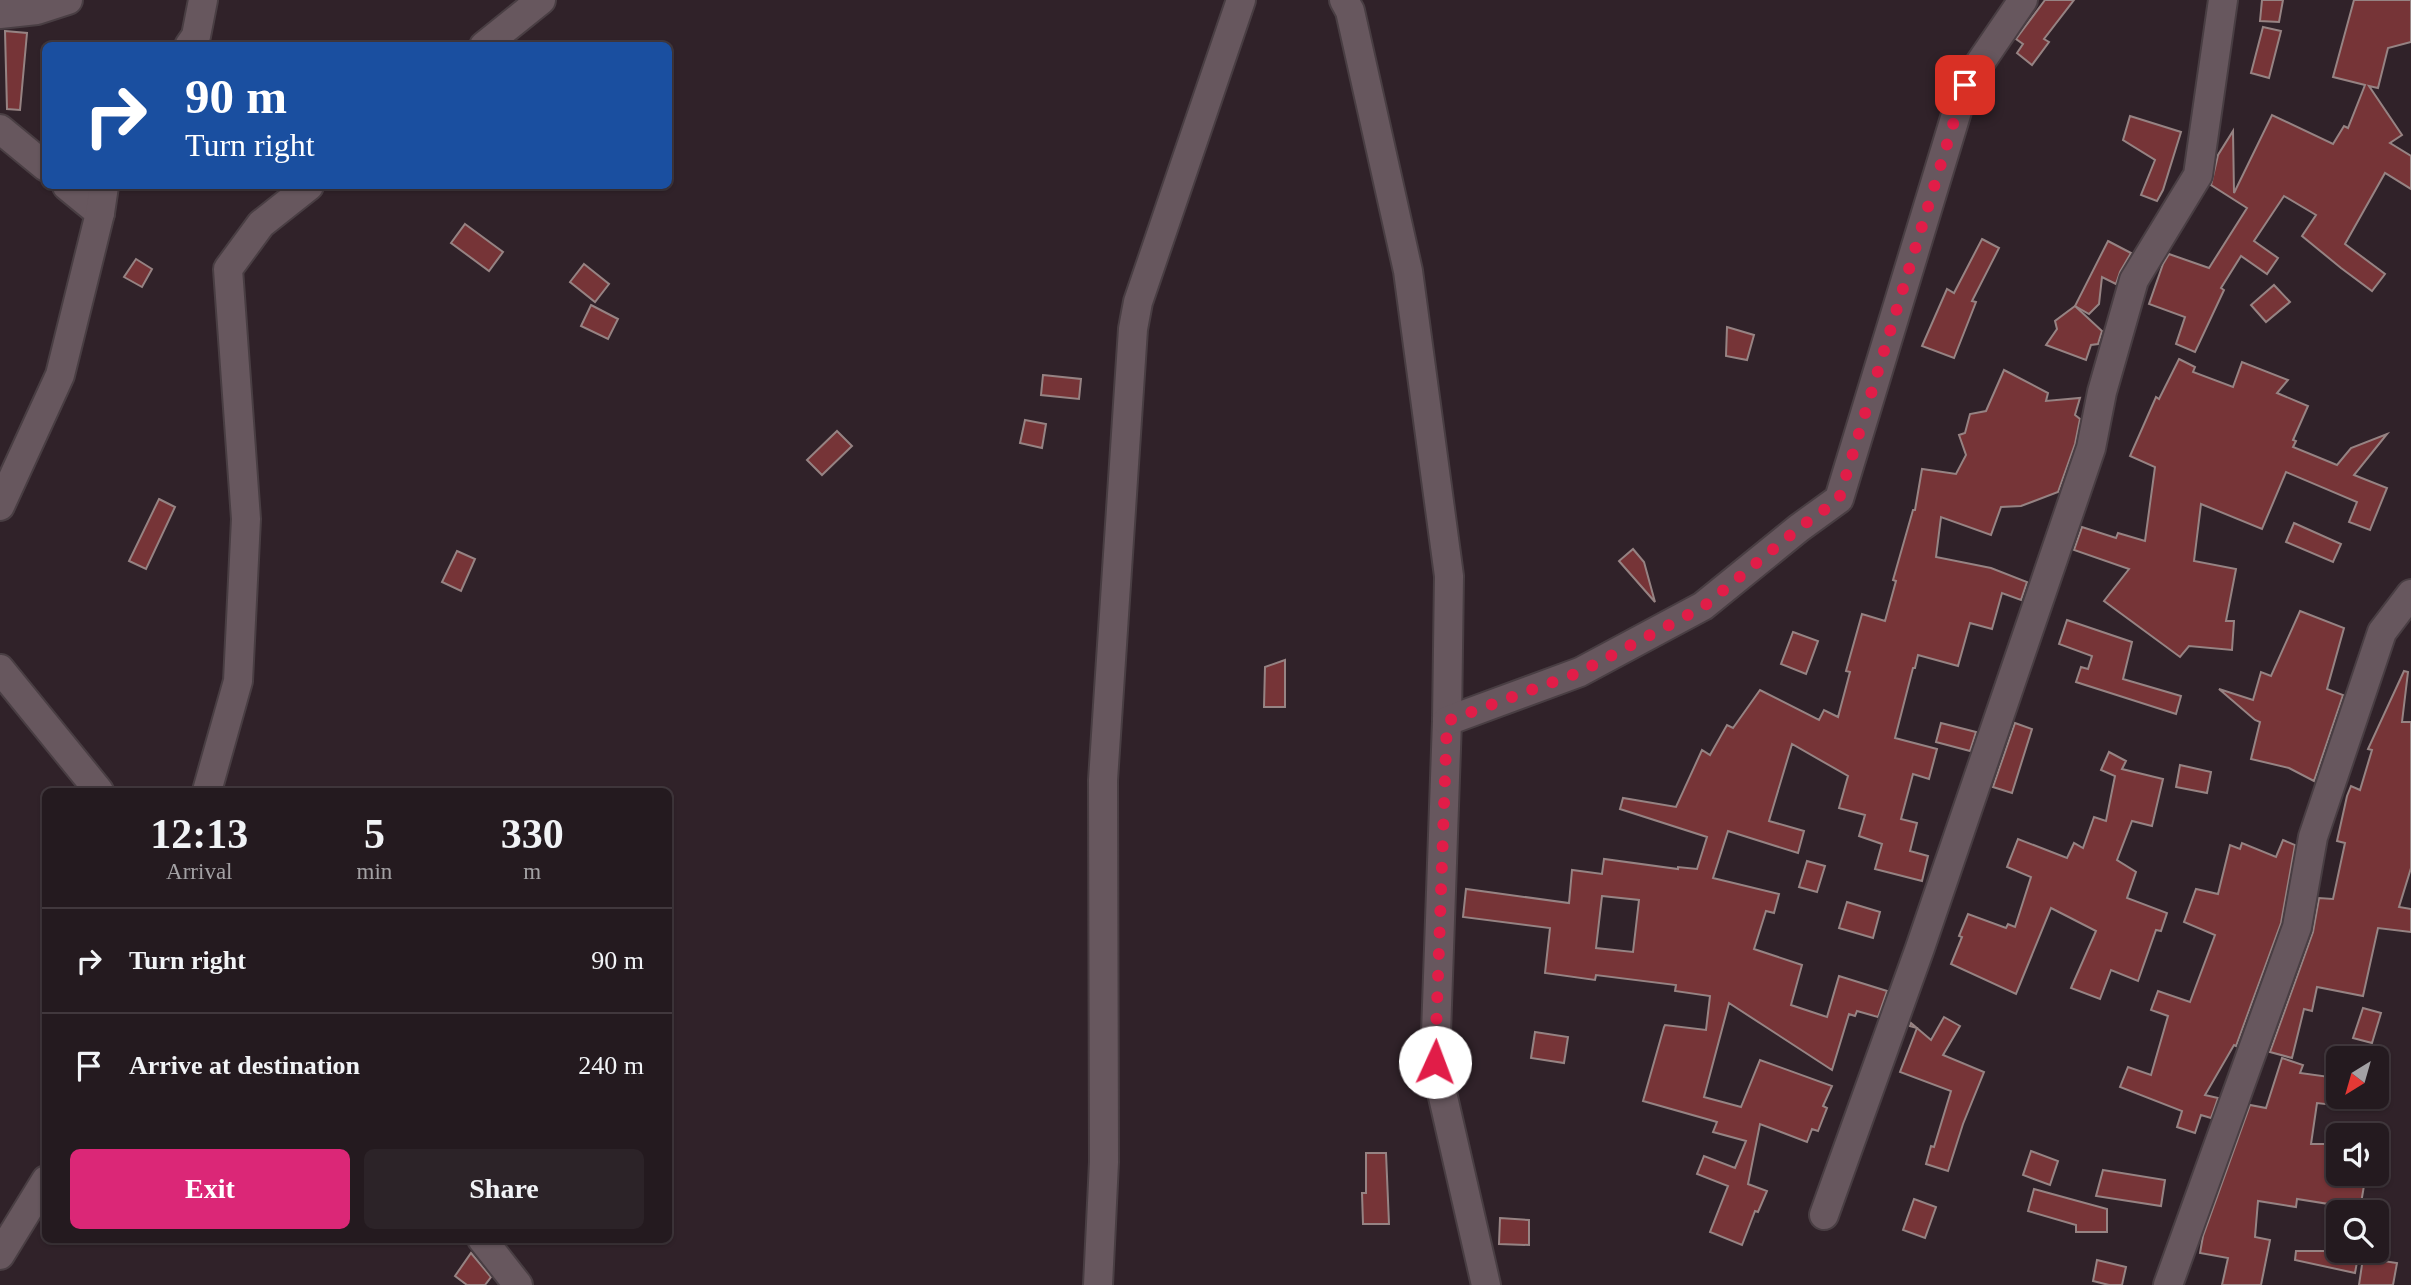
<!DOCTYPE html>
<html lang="en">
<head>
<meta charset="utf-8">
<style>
	:root { --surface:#241a1f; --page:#2c2328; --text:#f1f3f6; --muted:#a3a1a4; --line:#41383d; --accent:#db2777 }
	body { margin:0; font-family:Georgia,serif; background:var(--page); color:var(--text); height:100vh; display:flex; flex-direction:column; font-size:26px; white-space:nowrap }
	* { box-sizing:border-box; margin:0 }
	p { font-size:23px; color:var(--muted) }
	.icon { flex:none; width:38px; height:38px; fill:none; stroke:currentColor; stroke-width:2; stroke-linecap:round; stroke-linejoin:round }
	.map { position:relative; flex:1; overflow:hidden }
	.drawer { position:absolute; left:42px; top:788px; width:630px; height:455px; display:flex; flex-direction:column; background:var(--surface); border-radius:10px; box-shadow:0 2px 5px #0004,0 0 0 2px var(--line) }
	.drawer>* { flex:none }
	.hud { position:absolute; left:42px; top:42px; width:630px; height:147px; border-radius:10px; box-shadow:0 2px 5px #0004,0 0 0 2px var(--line); background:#1a4fa0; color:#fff; overflow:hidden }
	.needle { width:46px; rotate:217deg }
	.tools { position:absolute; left:2326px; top:1046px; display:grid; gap:14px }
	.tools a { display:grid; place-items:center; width:63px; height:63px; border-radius:10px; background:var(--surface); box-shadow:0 2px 5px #0004,0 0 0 2px var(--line); font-size:35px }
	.pin { position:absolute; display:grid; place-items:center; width:60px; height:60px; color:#fff; margin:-30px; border-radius:14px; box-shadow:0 4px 10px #0006 }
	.me { position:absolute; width:77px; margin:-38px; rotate:2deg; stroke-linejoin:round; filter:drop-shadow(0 0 5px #0008) }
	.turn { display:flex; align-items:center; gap:24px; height:147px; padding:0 28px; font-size:32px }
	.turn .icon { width:91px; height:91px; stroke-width:2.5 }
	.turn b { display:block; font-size:49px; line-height:60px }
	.eta { display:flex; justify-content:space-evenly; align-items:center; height:119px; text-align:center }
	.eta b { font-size:42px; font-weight:600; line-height:49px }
	.primary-button { display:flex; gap:14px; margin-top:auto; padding:14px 28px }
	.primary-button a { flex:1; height:80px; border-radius:10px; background:var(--accent); color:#fff; font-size:28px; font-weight:600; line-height:80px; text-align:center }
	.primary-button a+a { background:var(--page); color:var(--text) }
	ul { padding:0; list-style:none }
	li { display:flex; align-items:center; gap:21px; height:105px; padding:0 28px; border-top:2px solid var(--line) }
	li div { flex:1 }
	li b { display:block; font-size:26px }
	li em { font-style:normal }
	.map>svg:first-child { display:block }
	.building { fill:#763437; stroke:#968383; stroke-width:2; fill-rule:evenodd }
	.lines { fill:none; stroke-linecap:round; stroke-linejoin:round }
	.minor-casing { stroke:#493e43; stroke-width:32 }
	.minor { stroke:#67575e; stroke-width:28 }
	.route { stroke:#e11d48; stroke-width:12; stroke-dasharray:0 21.6 }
</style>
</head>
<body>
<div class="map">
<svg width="2411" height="1285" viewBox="0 0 2411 1285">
	<rect width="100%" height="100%" fill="#302229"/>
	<g class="building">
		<path d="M2045,0H2074L2044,39L2049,42L2032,65L2017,53L2023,44L2016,39Z"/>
		<path d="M2262,0H2283L2279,22L2260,21Z"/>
		<path d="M2354,0H2411V42L2388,48L2378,88L2369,86L2402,135L2390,143L2411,156V189L2385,173L2345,244L2385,274L2372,291L2341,268L2302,236L2316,215L2284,196L2254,241L2278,258L2267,274L2241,256L2221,288L2224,290L2195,352L2176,344L2185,317L2149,304L2163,264L2169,254L2209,268L2247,208L2211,185L2218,155L2233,131L2234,193L2272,115L2333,144L2344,126L2348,128L2365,85L2333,77Z"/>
		<path d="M2263,27L2281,31L2269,78L2251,73Z"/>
		<path d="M5,31L27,33L20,110L7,109Z"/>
		<path d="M2130,116L2181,132L2163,190L2157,201L2141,195L2155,160L2123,140Z"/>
		<path d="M465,224L503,252L489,271L451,243Z"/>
		<path d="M1982,239L1999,248L1972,301L1976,302L1954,358L1922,346L1947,289L1954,293Z"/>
		<path d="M2108,241L2131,253L2120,272L2116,284L2102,277L2099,304L2089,314L2075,306Z"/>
		<path d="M136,259L152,269L142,287L124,277Z"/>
		<path d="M584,264L609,284L595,302L570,282Z"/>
		<path d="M2274,285L2290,302L2266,322L2251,305Z"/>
		<path d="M591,305L618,319L608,339L581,326Z"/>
		<path d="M2075,306L2102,331L2098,344L2091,345L2086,360L2046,345L2057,329L2055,321Z"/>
		<path d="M1727,327L1754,335L1747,360L1726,356Z"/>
		<path d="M2179,359L2195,367L2193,372L2233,387L2242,362L2288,380L2277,393L2308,406L2293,440L2296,441L2293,447L2337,465L2351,448L2387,434L2354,475L2387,488L2370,530L2349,522L2357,502L2286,472L2262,529L2201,504L2194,561L2236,569L2226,621H2234L2232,650L2189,646L2180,657L2104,601L2129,569L2074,550L2082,527L2116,538L2118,533L2145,541L2155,467L2130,456L2156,397L2159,399Z"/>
		<path d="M2004,370L2048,393L2046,401L2080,398L2075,415L2080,419L2075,444L2058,492L2021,506L2001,507L1991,535L1941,517L1936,557L1991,568L2027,582L2021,600L2002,593L1992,629L1970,623L1958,666L1918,655L1915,668H1913L1895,738L1937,749L1929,779L1913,774L1901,819L1917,823L1910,851L1928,856L1922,881L1875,869L1882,844L1859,836L1865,815L1839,808L1848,776L1792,744L1769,821L1804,831L1798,853L1728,831L1713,878L1779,894L1774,913L1766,911L1754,949L1802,965L1791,1005L1827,1017L1839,976L1887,991L1878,1017L1857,1011L1855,1016L1849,1014L1832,1070L1729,1003L1704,1097L1741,1107L1760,1060L1832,1086L1823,1106L1827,1108L1818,1131L1812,1129L1807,1142L1760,1124L1748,1184L1767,1191L1758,1212L1755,1211L1742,1245L1710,1232L1728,1186L1697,1174L1704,1156L1735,1168L1746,1141L1713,1132L1717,1122L1643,1101L1664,1027L1665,1025L1706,1030L1710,996L1675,991L1676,985L1596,975L1595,980L1545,973L1550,928L1463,917L1466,889L1569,903L1572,870L1602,874L1604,859L1678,869V867L1697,869L1707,837L1620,809L1623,798L1676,807L1702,750L1710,755L1727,725L1733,728L1760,690L1819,720L1824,710L1838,717L1850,672L1846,671L1862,614L1885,621L1896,581L1893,580L1913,510H1915L1922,469L1956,474L1966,455L1959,435L1965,433L1970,414L1986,411ZM1602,896L1639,900L1633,952L1596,948Z"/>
		<path d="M1043,375L1081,379L1079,399L1041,395Z"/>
		<path d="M1025,420L1046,424L1042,448L1020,443Z"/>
		<path d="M837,431L852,446L822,475L807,460Z"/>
		<path d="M159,499L175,507L146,569L129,561Z"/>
		<path d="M2294,523L2341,544L2333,562L2286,542Z"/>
		<path d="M1633,549L1644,562L1655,602L1619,561Z"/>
		<path d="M457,551L475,559L461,591L442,582Z"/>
		<path d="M2300,611L2344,628L2327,689L2343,695L2314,781L2289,768L2251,759L2260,722L2255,720L2219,689L2253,700L2261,672L2271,676Z"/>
		<path d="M2067,620L2132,642L2123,679L2181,696L2176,714L2076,682L2081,667L2088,669L2092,656L2059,644Z"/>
		<path d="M1793,632L1818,641L1806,674L1781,664Z"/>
		<path d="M1285,660V707H1264L1265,667Z"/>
		<path d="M2404,671L2408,672L2402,722H2411V868L2399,907L2411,909V932L2378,928L2363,996L2317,987L2312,1011L2304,1009L2292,1058L2270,1052L2313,932L2319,898L2333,899L2345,843L2337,841L2347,796L2351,786L2360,790L2372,750L2368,749Z"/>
		<path d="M1941,723L1976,732L1970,751L1936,742Z"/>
		<path d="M2015,723L2032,729L2012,793L1993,787Z"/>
		<path d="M2109,752L2126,761L2122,769L2163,779L2152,826L2132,821L2117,860L2136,872L2127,898L2167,913L2161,931L2156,930L2138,981L2111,970L2100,999L2071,988L2096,931L2051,908L2016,994L1951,964L1962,937L1959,936L1968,914L2006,928L2008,924L2015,927L2031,877L2007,867L2018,839L2067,858L2074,843L2083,848L2094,817L2106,821L2115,776L2101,770Z"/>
		<path d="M2180,765L2211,772L2207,793L2176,787Z"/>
		<path d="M2283,840L2295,845L2281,923L2236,1046L2234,1045L2205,1095L2218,1098L2211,1118L2201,1115L2195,1133L2177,1127L2182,1111L2120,1087L2128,1067L2151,1075L2168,1016L2151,1010L2158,991L2190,1002L2215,935L2184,922L2196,889L2218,894L2230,845L2240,849L2242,843L2276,857Z"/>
		<path d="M1807,861L1825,866L1817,892L1799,887Z"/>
		<path d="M1847,902L1880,912L1873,938L1839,928Z"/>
		<path d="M2363,1008L2381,1013L2372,1043L2353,1038Z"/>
		<path d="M1944,1017L1960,1026L1943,1055L1984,1072L1963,1124L1948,1171L1926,1164L1931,1146L1934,1147L1951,1091L1900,1072L1917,1028L1910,1026L1911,1023L1931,1040Z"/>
		<path d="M1535,1032L1568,1037L1564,1063L1531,1058Z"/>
		<path d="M2282,1058L2303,1065L2300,1073L2337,1078L2334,1105L2317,1103L2311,1144H2334V1174H2366L2360,1209L2297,1199L2296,1207L2258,1201L2255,1237L2270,1240L2261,1285H2222L2228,1258L2200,1253L2203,1236L2250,1105L2266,1108Z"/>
		<path d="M2031,1151L2058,1161L2050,1185L2023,1175Z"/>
		<path d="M1366,1153H1386L1389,1224H1363L1362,1193H1366Z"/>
		<path d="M2103,1170L2165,1180L2161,1206L2096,1196Z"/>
		<path d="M2034,1189L2107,1209V1232H2076V1225L2028,1211Z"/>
		<path d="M1914,1199L1936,1207L1925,1238L1903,1230Z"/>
		<path d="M1500,1218L1529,1220V1245L1499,1244Z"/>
		<path d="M2296,1251H2359L2355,1273L2295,1260Z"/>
		<path d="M471,1253L491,1277L485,1285H467L455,1276Z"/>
		<path d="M2363,1258L2397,1263L2393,1285H2359Z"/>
		<path d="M2097,1260L2126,1267L2122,1285H2109L2093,1281Z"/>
	</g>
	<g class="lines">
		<defs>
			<g id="minor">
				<path d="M1344,0L1350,11L1408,271L1449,576L1447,721L1435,1062L1486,1285"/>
				<path d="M0,14L37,10L68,0"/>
				<path d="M189,46L196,36L203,0"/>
				<path d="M484,46L541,0"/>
				<path d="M0,129L46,167"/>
				<path d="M67,186L100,213"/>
				<path d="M0,506L60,375L100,213L104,186"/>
				<path d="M0,669L99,791"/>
				<path d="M1447,721L1580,672L1703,606L1799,528L1839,499L1965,85L2023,0"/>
				<path d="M207,791L238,681L246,519L228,269L261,224L309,186"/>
				<path d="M1824,1215L1920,948L2091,448L2102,392L2134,280L2198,175L2223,0"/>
				<path d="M482,1239L518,1285"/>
				<path d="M0,1255L46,1180"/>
				<path d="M1098,1285L1104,1162L1103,780L1133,329L1138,302L1241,0"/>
				<path d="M2168,1285L2297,927L2313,837L2382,632L2411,594"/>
			</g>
		</defs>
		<use href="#minor" class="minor-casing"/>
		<use href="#minor" class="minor"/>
	</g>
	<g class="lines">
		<path class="route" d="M1435,1062L1447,721L1580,672L1703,607L1799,528L1839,499L1965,85"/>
	</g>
</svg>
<div class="tools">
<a><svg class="needle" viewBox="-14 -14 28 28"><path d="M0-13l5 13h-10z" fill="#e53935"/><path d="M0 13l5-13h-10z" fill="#a3a1a4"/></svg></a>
<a><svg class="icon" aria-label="sound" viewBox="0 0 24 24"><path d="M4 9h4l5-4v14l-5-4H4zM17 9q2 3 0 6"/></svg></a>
<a><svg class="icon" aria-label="search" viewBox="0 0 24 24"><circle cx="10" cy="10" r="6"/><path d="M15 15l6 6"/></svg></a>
</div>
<div class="pin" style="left:1965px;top:85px;background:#d93025"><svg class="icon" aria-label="arrive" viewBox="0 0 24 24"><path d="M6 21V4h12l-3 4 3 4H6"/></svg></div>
<svg class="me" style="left:1435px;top:1062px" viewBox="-20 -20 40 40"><circle r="19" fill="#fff"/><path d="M0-13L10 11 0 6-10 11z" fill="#e11d48"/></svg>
<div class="hud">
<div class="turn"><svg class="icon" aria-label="right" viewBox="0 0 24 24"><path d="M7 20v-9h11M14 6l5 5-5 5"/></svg><div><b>90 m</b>Turn right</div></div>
</div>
<section class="drawer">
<div class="eta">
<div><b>12:13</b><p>Arrival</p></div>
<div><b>5</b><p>min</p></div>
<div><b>330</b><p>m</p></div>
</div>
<ul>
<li><svg class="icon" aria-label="right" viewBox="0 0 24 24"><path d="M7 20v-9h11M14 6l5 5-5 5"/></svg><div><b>Turn right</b></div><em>90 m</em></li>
<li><svg class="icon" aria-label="arrive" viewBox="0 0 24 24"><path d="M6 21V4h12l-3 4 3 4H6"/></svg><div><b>Arrive at destination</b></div><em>240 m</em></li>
</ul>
<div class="primary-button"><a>Exit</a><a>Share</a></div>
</section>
</div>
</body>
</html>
